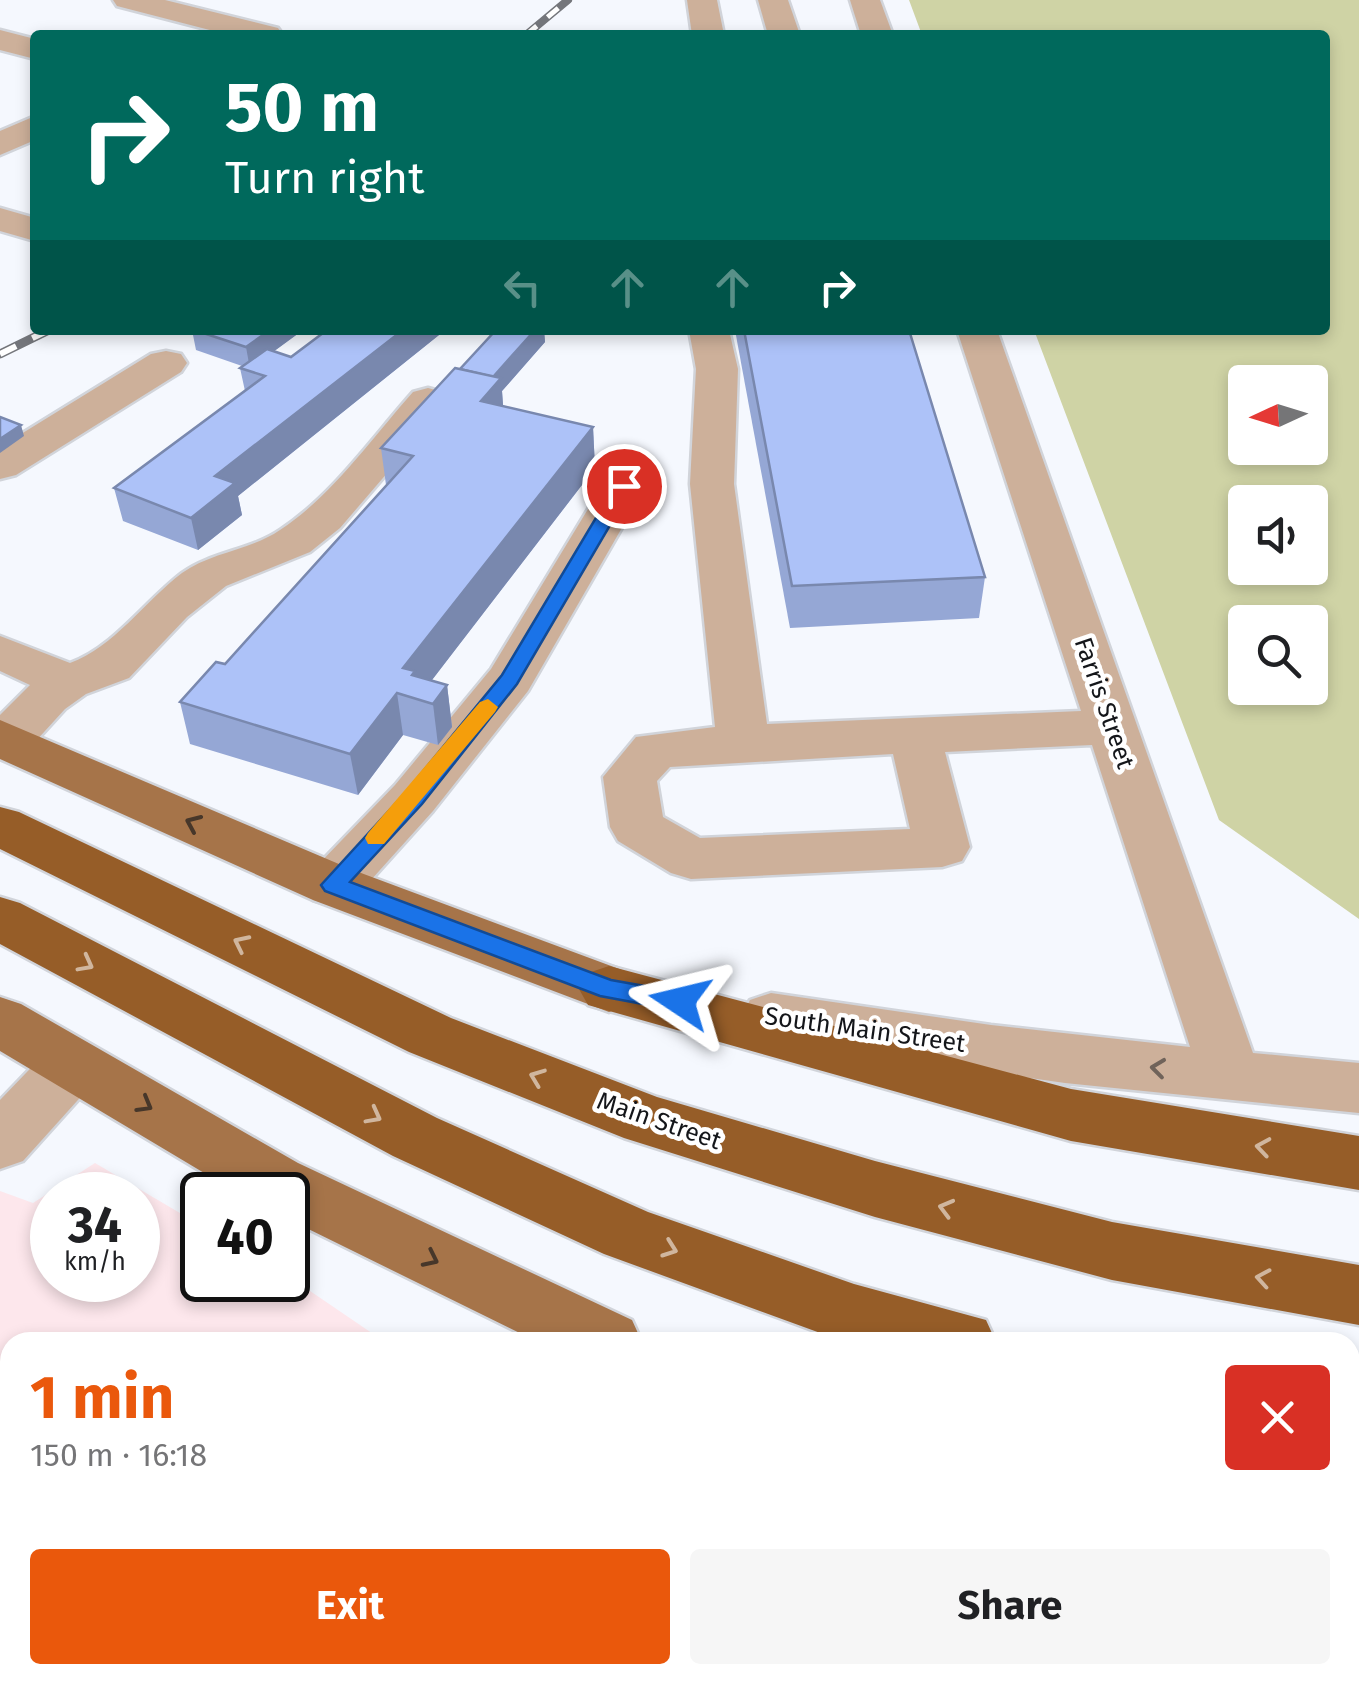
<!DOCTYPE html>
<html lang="en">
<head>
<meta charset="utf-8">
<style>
	:root { --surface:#fff; --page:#f6f6f6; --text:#202124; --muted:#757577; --accent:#ea580c }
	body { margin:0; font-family:"Fira Sans",sans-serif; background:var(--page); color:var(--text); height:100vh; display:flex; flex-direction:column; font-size:38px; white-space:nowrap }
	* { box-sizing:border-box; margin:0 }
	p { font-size:32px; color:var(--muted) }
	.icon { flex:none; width:55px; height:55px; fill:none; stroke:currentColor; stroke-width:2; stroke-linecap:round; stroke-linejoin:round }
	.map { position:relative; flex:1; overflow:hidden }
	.sheet { position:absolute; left:0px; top:1332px; width:1360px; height:352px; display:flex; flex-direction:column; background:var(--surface); border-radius:30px 30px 0 0; box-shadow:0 5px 15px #0003 }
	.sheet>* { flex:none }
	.hud { position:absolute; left:30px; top:30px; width:1300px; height:305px; border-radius:10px; box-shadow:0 5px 15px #0003; background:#00695c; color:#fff; overflow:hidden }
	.needle { width:65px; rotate:266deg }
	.tools { position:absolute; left:1228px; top:365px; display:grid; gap:20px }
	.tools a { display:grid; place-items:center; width:100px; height:100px; border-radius:10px; background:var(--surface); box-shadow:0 5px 15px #0003; font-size:50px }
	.speed { position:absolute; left:30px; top:1172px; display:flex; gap:20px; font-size:50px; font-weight:700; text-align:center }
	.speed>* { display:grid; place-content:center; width:130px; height:130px; border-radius:50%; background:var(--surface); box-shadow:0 5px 15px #0003; line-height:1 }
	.speed small { font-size:25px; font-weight:400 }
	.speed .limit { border:5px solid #111; border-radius:15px; background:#fff; color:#111 }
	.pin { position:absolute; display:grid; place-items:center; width:85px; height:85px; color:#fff; margin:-42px; border:5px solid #fff; border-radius:50%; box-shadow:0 2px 10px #0007 }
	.me { position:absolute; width:110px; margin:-55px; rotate:280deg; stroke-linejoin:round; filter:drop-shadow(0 0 8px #0008) }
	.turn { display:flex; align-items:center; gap:35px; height:210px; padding:0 30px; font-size:45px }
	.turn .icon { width:130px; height:130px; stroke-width:2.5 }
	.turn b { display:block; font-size:70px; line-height:85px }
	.lanes { display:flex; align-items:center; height:95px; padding:0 30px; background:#0003; justify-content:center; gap:50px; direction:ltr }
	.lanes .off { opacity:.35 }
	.round { display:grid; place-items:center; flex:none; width:105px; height:105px; border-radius:10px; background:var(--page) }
	.head { display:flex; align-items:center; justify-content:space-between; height:170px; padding:0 30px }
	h1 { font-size:60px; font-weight:700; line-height:75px; color:var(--accent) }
	.action { display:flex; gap:20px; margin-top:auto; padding:20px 30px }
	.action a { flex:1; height:115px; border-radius:10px; background:var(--accent); color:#fff; font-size:40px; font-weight:700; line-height:115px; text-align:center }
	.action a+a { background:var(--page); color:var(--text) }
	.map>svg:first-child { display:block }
	.industrial { fill:#fde7ec; fill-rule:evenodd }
	.built { fill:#e9effd }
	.green { fill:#cfd3a5; fill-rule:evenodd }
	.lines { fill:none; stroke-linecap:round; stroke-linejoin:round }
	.minor-casing { stroke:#d1d4da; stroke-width:5 }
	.major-casing { stroke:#d1d4da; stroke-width:5 }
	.highway-casing { stroke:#d1d4da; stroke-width:5 }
	.minor { fill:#cdb09a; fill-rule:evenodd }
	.major { fill:#a67449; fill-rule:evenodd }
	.highway { fill:#965d28; fill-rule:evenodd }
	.rail-far1-casing { stroke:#74767b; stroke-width:8 }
	.rail-casing { stroke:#74767b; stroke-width:9 }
	.rail-far1 { stroke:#fff; stroke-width:5; stroke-dasharray:14; stroke-linecap:butt }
	.rail { stroke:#fff; stroke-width:6; stroke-dasharray:18; stroke-linecap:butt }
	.wall { fill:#95a7d5 }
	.shaded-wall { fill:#7988ae }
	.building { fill:#adc2f8; stroke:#7988ae; stroke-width:2.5 }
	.oneway { stroke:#47372a }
	.oneway2 { stroke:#d0b69e }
	.oneway3 { stroke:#70635a }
	.route { fill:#1a73e8; stroke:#114b97; stroke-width:2.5 }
	.slow { fill:#f59e0b }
	.labels { text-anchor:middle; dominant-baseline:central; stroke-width:9; stroke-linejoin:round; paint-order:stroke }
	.street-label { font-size:25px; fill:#14161a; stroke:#fff }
</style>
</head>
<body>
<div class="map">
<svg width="1359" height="1683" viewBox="0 0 1359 1683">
	<rect width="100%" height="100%" fill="#f5f8fe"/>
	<path class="industrial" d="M95,1163L202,1226V1280H288V1276L385,1342H10V1675H855L856,1683H0V1191L33,1203ZM52,1195H138V1280H52Z"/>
	<path class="built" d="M1014,1675H1206L1216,1683H1016Z"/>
	<path class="green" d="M909,0H1359V919L1219,820L1034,330H1325V35H922ZM1245,382H1310V448H1245ZM1245,502H1310V568H1245ZM1245,622H1310V688H1245Z"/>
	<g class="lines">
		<defs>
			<g id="minor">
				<path d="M113,0H165L278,28L283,35H229L117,6Z"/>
				<path d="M687,0H717L724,35H692Z"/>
				<path d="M758,0H788L800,35H768Z"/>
				<path d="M850,0H880L893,35H861Z"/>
				<path d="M0,30L35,39V59L0,50Z"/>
				<path d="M35,116V140L0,155V131Z"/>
				<path d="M0,208L35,218V241L0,231Z"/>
				<path d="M689,330H729L738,369L734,484L767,724L1081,711L957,330H997L1253,1053L1359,1063V1113L1065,1083L771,1041L750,1034L741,1017L750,1000L771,993L991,1025L1190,1047L1092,745L945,752L970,847L962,861L942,867L691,879L671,873L618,841L610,827L603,777L636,737L715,727L690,484L696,369ZM893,754L910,829L700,838L663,817L657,781L670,767Z"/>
				<path d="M166,351L181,354L187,363L181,372L16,475L0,479V447L151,354Z"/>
				<path d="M428,388L443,392L449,401L340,528L310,552L226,586L187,617L129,678L86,694L65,709L24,754L0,757V715L30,685L0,671V636L70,663C114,647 144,602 182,573C211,552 251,550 280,530C332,496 372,438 413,392Z"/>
				<path d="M624,473L640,477L646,486L528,691L433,811L353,900L333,906L313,900L305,885L313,870L395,785L491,669L602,486L608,477Z"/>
				<path d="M73,1039L95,1047L104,1064L95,1081L23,1161L0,1169V1100L51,1047Z"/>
				<path d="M890,1675H970L971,1683H891Z"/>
			</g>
			<g id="major">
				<path d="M0,720L353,870L630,973L639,989L630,1005L609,1012L313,900L0,759Z"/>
				<path d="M0,997L21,1004L298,1163L632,1320L642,1342H538L288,1219V1195H241L0,1051Z"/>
				<path d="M1350,1522L1359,1523V1599L1350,1598Z"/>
			</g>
			<g id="highway">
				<path d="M0,807L19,812L451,1018L657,1097L875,1161L1112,1222L1359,1265V1325L1112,1280L875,1217L624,1138L409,1052L0,849Z"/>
				<path d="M0,897L20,903L437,1118L648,1212L854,1284L986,1320L996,1342H845L604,1254L393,1156L0,944Z"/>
				<path d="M609,966L1071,1089L1359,1136V1190L1071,1141L588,1005L579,989L588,973Z"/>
				<path d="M1350,1388L1359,1389V1457L1350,1456Z"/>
			</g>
		</defs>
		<use href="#minor" class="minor-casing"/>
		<use href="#major" class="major-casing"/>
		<use href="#highway" class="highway-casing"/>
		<use href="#minor" class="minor"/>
		<use href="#major" class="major"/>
		<use href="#highway" class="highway"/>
		<defs>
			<path id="rail-far1" d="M526,35L568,0"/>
			<path id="rail" d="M0,354L49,330"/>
		</defs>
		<use href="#rail-far1" class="rail-far1-casing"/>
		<use href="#rail" class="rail-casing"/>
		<use href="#rail-far1" class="rail-far1"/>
		<use href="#rail" class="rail"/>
	</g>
	<g class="wall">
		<path d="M192,330H303L274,351L291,357L327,330H444V331L238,496L242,515L198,550L123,521L114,488L245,391L240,368L242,366L196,350Z"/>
		<path d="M496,330H544L545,342L502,391L503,406L593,427L595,468L431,681L447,685L452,727L438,745L403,735L358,795L190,744L180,702L225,664L386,485L381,448L460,369Z"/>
		<path d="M735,330H909L985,577L979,618L790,628Z"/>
	</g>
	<g class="shaded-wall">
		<path d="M270,330H303L250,369L246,347Z"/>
		<path d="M403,330H444V331L238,496L242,515L198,550L191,518L215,476Z"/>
		<path d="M535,330H544L545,342L502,391L504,418L481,401L486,385Z"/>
		<path d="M21,425L24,436L0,453V439Z"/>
		<path d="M593,427L595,468L419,697L403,668Z"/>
		<path d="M447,685L452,727L438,745L433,704Z"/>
		<path d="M397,693L403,735L358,795L350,754Z"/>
	</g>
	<g class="building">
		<path d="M194,330H270L246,347Z"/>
		<path d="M327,330H403L215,476L235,483L191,518L114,488L265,376L240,368L267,349L291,357Z"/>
		<path d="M496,330H535L493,377L460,369Z"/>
		<path d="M744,330H909L985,577L792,586Z"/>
		<path d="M455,368L501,378L481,401L593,427L403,668L415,671L412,675L447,685L433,704L397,693L350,754L180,702L216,662L225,664L413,456L381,448Z"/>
		<path d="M0,417L21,425L0,439Z"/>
	</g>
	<defs><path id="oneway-chevron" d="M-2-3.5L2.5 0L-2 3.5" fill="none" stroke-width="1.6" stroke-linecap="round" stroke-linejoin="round" transform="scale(2.5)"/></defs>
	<g class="oneway">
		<use href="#oneway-chevron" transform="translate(193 823) rotate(-156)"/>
		<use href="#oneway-chevron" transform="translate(145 1105) rotate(30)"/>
		<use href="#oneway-chevron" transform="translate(431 1259) rotate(26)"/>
	</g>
	<g class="oneway2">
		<use href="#oneway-chevron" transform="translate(241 943) rotate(-154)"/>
		<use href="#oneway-chevron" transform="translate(86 964) rotate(28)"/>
		<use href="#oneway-chevron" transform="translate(537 1077) rotate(-159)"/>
		<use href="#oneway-chevron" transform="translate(374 1116) rotate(28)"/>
		<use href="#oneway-chevron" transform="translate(1263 1147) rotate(-171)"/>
		<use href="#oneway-chevron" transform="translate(946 1208) rotate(-165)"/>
		<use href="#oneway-chevron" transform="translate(670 1249) rotate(20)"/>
		<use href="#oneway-chevron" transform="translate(1263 1278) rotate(-170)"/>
	</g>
	<use class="oneway3" href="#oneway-chevron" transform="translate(1158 1068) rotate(-173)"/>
	<path class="route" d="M624,480L633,486L517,684L422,804L350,882L611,980L689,994L693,1001L689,1008L680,1011L600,996L325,891L321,885L406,792L502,675L615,486Z"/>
	<path class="slow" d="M488,699L498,707L495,712L384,844H368L365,838L368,833L480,702Z"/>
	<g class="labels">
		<g class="street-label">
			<text transform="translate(1104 703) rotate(71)">Farris Street</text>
			<text transform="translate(865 1030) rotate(8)">South Main Street</text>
			<text transform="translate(659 1121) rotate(19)">Main Street</text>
		</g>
	</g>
</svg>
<div class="tools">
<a><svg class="needle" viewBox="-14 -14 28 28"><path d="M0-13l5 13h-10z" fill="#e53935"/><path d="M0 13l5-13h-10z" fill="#757577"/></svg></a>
<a><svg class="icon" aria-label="sound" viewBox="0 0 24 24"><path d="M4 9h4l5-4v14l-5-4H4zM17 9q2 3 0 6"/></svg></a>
<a><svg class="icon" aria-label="search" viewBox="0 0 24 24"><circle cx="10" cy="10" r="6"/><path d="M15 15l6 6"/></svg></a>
</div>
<div class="speed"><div>34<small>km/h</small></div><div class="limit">40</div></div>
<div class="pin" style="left:624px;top:486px;background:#d93025"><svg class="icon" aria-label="arrive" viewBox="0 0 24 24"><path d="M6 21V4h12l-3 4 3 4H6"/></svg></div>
<svg class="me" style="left:680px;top:1001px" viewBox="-20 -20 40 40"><path d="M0-17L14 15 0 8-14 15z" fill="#1a73e8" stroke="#fff" stroke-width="4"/></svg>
<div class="hud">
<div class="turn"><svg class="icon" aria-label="right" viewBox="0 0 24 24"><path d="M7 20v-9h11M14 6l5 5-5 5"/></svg><div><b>50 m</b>Turn right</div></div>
<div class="lanes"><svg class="icon off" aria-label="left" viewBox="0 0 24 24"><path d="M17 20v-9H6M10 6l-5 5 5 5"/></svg><svg class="icon off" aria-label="ahead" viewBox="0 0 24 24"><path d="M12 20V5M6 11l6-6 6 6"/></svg><svg class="icon off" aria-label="ahead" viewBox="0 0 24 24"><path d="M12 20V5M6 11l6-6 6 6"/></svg><svg class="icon" aria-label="right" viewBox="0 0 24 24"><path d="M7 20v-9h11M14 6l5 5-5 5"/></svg></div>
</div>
<section class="sheet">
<div class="head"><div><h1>1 min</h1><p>150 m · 16:18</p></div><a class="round" style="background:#d93025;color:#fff"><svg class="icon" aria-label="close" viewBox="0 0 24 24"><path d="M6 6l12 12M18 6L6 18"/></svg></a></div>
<div class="action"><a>Exit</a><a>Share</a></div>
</section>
</div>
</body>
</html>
